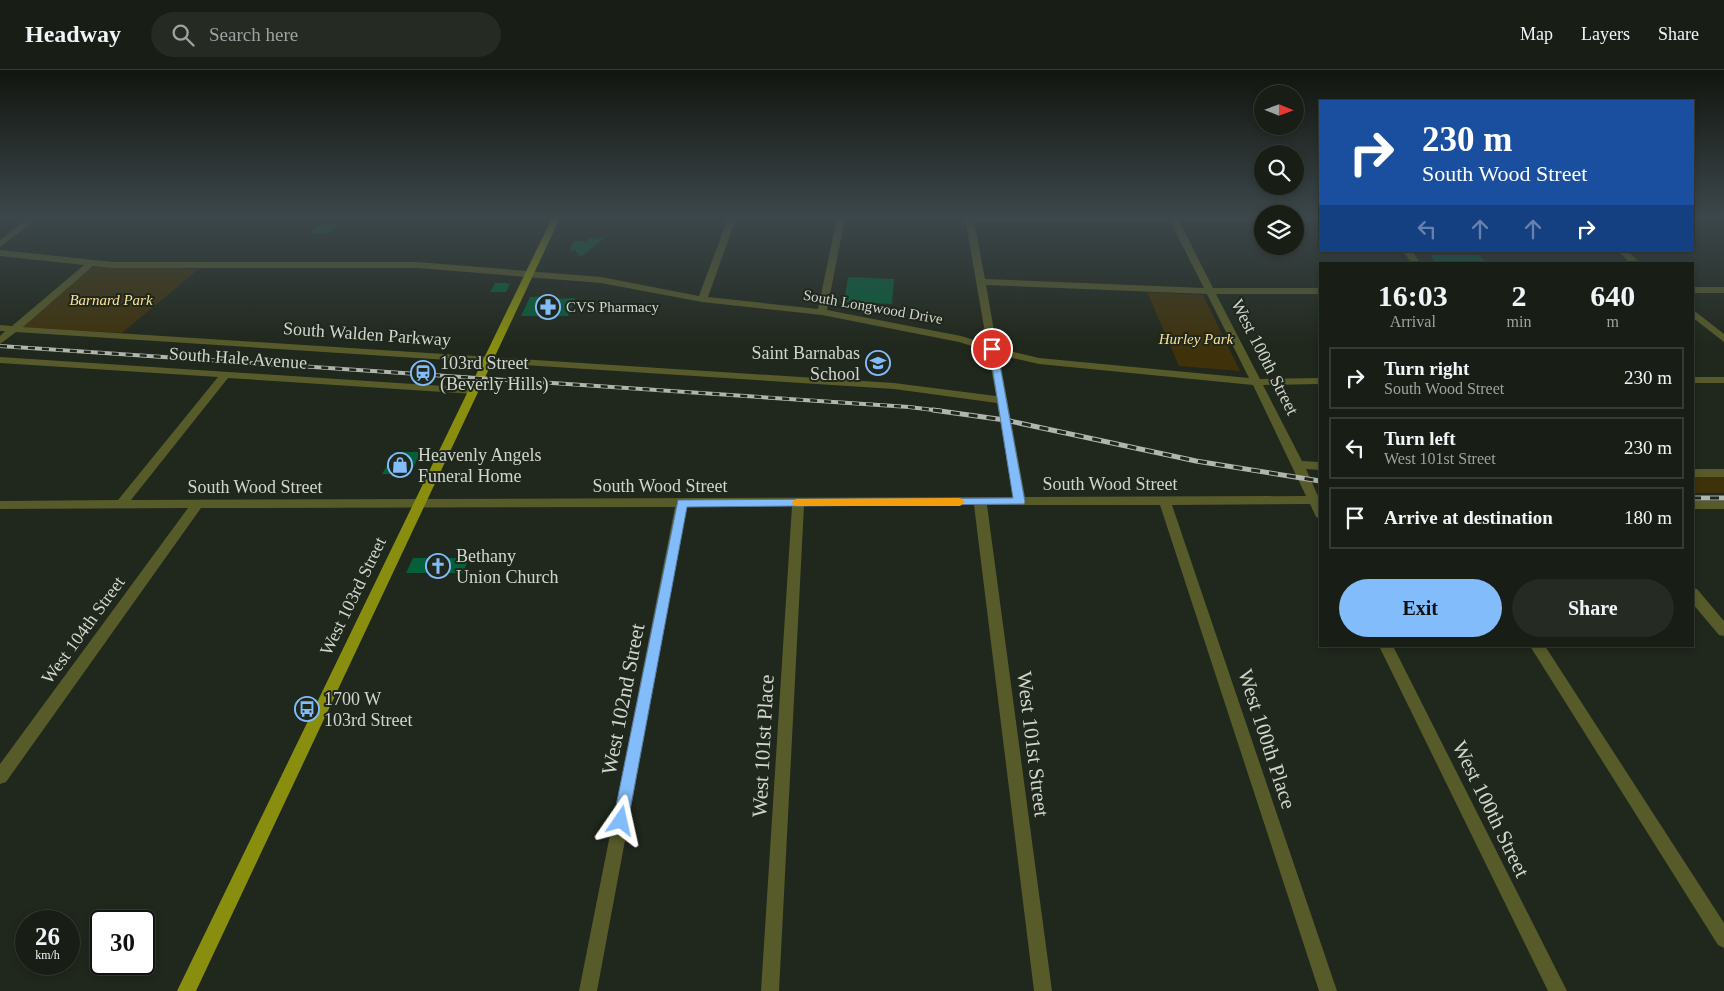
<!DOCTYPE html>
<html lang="en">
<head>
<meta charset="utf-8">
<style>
	:root { --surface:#181d15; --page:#252a22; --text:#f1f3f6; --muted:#9fa2a0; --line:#363b34; --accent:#82bcfa }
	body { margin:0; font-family:Georgia,serif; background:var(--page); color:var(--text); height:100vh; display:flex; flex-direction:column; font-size:19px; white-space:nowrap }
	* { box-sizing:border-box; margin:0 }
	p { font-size:16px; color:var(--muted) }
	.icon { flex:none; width:28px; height:28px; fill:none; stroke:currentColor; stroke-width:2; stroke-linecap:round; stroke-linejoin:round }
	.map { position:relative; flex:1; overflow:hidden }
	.side { position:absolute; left:1319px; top:192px; width:375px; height:385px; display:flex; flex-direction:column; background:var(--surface); border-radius:0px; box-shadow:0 2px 8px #0003,0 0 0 1px var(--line) }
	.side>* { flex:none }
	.banner { position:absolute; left:1319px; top:30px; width:375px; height:152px; border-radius:0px; box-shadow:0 2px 8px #0003,0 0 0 1px var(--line); background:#1a4fa0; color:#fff; overflow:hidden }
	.needle { width:32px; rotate:91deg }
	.tools { position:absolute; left:1254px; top:15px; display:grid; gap:10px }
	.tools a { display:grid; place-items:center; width:50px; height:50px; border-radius:50%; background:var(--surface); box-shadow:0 2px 8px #0003,0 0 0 1px var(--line); font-size:25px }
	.speed { position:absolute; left:15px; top:840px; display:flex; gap:10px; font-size:25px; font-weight:700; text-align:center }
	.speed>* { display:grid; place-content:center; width:65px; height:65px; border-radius:50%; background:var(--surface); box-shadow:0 2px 8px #0003,0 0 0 1px var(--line); line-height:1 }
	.speed small { font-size:12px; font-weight:400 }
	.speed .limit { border:2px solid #111; border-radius:8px; background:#fff; color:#111 }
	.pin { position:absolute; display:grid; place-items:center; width:42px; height:42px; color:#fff; margin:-21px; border:2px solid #fff; border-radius:50%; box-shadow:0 1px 5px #0007 }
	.me { position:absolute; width:55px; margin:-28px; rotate:11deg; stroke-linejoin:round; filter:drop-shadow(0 0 4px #0008) }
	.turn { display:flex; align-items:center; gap:18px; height:105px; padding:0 20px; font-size:22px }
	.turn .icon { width:65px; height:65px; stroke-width:2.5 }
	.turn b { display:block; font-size:35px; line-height:42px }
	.lanes { display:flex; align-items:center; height:48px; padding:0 20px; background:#0003; justify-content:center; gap:25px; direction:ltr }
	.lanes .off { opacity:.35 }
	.eta { display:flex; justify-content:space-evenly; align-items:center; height:85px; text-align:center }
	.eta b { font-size:30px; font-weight:600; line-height:35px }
	.button { display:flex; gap:10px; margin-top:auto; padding:10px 20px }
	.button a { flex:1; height:58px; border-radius:30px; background:var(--accent); color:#111; font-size:20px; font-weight:600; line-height:58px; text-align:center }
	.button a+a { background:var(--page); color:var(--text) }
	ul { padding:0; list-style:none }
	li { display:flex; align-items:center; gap:15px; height:62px; margin:0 10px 8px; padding:0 10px; border:2px solid var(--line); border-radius:0px }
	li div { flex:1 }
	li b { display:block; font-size:19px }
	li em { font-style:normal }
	header { display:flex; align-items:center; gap:30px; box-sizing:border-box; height:70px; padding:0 25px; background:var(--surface); border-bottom:1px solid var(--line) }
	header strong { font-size:24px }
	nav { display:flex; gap:28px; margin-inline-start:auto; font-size:18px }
	.search { width:350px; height:45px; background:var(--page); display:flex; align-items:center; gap:12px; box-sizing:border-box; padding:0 18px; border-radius:28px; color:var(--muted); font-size:19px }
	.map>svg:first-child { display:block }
	.green { fill:#3f320b }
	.building { fill:#045f3a }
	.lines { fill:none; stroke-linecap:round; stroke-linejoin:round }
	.minor { fill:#575a29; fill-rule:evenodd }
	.major { fill:#898e0f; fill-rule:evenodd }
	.rail-far1-casing { stroke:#b0b5ad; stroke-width:4 }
	.rail-casing { stroke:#b0b5ad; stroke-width:5 }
	.rail-far1 { stroke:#20271c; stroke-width:2.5; stroke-dasharray:7; stroke-linecap:butt }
	.rail { stroke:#20271c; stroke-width:3; stroke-dasharray:9; stroke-linecap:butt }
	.route { fill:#82bcfa; stroke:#547aa2 }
	.slow { fill:#f59e0b }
	.labels { text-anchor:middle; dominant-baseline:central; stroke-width:4; stroke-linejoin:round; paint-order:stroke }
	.far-park-label { font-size:15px; font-style:italic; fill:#ffe193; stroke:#20271c }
	.far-poi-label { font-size:15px; fill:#d0d5ce; stroke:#20271c; text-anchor:start }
	.far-street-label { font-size:15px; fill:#d0d5ce; stroke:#20271c }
	.street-label { font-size:18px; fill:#d0d5ce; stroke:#20271c }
	.poi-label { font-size:18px; fill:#d0d5ce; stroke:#20271c; text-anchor:start }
	.near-street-label { font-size:21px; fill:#d0d5ce; stroke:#20271c }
</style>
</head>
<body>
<header>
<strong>Headway</strong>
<div class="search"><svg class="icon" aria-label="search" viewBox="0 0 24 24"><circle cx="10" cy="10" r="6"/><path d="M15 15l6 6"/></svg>Search here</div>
<nav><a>Map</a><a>Layers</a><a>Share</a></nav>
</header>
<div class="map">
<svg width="1724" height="921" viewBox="0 0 1724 921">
	<rect width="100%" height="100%" fill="#20271c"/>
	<g class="green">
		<path d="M97,197L199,199L122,263L22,257L89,199Z"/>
		<path d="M1147,222L1203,225L1240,301L1179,296Z"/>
		<path d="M1692,406H1724V423H1693Z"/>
	</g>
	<g class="building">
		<path d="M318,155H336L329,164H310Z"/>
		<path d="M590,168H604L585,184L579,186L575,180L569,181L574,171H587Z"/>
		<path d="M1430,185H1479L1487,194H1437Z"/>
		<path d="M848,207L894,209L892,234L844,232Z"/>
		<path d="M495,213H506L510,214L506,222H490Z"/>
		<path d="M549,226L548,229L575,228L568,246H521L530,227Z"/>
		<path d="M395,382H421L410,404H382Z"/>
		<path d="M413,488H469L463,503H406Z"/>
	</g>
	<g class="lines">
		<g class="minor">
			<path d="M28,148H38L0,177V170Z"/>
			<path d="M728,148H736L708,227L818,239L837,148H845L827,240L961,266L987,274L965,148H1262V151H1179L1213,218H1320V224H1216L1260,309L1320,308V314L1263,315L1302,391L1320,392V400L1306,399L1318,426H1320V448L1316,447L1310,434L1172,435L1337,921H1319L1160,435H987L1052,921H1034L974,435L804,436L779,921H761L792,436L687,437L597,921H579L675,437L201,438L6,712L0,714V694L188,438L0,439V431L118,430L218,307L0,293V287L474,318L479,321L474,324L228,308L131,430L1013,427L997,333L894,319L16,262L0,274V266L5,261H0V255L12,256L84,195L0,186V180L113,192H418L601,207L699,226ZM974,151H1170L1204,218L985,209ZM93,196L113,198H418L601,213L702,232L822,245L959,272L988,281L996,326L894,313L23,257ZM986,215L1207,224L1249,308L1039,288L997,278ZM999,285L1039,294L1253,315L1306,426L1025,427Z"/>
			<rect x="1295" y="148" width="25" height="3"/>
			<path d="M1403,181H1412L1421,194H1412Z"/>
			<path d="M1618,181H1628L1641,194H1631Z"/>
			<rect x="1692" y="217" width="32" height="6"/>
			<path d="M1692,239L1724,264V272L1692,247Z"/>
			<rect x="1692" y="307" width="32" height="6"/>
			<rect x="1692" y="399" width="32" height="8"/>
			<rect x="1692" y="431" width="32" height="8"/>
			<path d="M1692,518L1697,519L1724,551V566L1719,565L1692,533Z"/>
			<path d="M1379,576H1393L1567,921H1548Z"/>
			<path d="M1530,576H1545L1724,853V878L1718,875Z"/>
		</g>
		<path class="major" d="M552,148H560L196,921H177Z"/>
		<defs>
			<path id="rail-far1" d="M0,276L909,337L942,341"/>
			<g id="rail">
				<path d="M933,340L1005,350L1196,391L1320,411"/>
				<path d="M1692,428H1724"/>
			</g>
		</defs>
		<use href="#rail-far1" class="rail-far1-casing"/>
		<use href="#rail" class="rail-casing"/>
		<use href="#rail-far1" class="rail-far1"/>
		<use href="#rail" class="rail"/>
	</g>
	<linearGradient id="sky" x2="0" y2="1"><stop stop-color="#12150f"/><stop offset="0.53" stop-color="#3c474b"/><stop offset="1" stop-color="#3c474b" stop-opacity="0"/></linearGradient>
	<rect width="1724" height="277" fill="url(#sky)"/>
	<path class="route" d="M989,277L997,279L1025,432L1024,434L687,437L628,751L626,756L621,758L615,756L613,751L678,430L1013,428Z"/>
	<path class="slow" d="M960,428L965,432L960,436H796L791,433L796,429Z"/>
	<defs>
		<symbol id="pharmacy-ring" viewBox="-11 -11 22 22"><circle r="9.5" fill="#20271c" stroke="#82bcfa" stroke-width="1.5"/><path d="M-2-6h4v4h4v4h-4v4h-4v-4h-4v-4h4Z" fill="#82bcfa"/></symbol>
		<symbol id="school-ring" viewBox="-11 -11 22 22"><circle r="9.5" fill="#20271c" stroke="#82bcfa" stroke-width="1.5"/><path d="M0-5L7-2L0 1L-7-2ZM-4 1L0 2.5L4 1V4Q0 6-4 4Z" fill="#82bcfa"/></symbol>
		<symbol id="station-ring" viewBox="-11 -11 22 22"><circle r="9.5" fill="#20271c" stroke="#82bcfa" stroke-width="1.5"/><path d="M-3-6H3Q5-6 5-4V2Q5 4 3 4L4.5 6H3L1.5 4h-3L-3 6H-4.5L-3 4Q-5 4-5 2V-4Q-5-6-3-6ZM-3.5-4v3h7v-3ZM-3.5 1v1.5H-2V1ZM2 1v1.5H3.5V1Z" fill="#82bcfa"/></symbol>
		<symbol id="shop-ring" viewBox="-11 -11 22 22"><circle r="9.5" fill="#20271c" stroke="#82bcfa" stroke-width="1.5"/><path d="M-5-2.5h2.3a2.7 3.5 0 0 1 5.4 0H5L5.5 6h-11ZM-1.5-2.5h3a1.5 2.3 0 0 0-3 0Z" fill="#82bcfa"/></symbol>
		<symbol id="church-ring" viewBox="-11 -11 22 22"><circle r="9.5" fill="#20271c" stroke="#82bcfa" stroke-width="1.5"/><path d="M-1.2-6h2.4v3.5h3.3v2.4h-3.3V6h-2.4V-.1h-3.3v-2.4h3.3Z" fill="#82bcfa"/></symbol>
		<symbol id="bus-ring" viewBox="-11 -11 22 22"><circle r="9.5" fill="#20271c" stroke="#82bcfa" stroke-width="1.5"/><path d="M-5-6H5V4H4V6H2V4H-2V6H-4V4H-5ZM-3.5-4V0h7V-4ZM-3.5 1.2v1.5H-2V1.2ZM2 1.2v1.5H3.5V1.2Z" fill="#82bcfa"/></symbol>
	</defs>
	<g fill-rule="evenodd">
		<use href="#pharmacy-ring" x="534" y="223" width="28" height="28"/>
		<use href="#school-ring" x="864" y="279" width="28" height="28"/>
		<use href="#station-ring" x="409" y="289" width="28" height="28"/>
		<use href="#shop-ring" x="386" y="381" width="28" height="28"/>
		<use href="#church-ring" x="424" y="482" width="28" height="28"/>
		<use href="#bus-ring" x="293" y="625" width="28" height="28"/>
	</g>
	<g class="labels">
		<g class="far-park-label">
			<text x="111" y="230">Barnard Park</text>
			<text x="1196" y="269">Hurley Park</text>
		</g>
		<g class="far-poi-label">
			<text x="566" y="237">CVS Pharmacy</text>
		</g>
		<g class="far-street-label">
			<text transform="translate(873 237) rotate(10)">South Longwood Drive</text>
		</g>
		<g class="street-label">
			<text transform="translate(367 264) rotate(4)">South Walden Parkway</text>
			<text transform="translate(1265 287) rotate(63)">West 100th Street</text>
			<text transform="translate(238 288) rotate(4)">South Hale Avenue</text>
			<text x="1110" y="414">South Wood Street</text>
			<text x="660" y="416">South Wood Street</text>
			<text x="255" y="417">South Wood Street</text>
			<text transform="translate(353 526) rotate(-64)">West 103rd Street</text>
			<text transform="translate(83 560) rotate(-54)">West 104th Street</text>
		</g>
		<g class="poi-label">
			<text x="860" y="283" text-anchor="end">Saint Barnabas<tspan x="860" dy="21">School</tspan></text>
			<text x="440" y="293">103rd Street<tspan x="440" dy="21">(Beverly Hills)</tspan></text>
			<text x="418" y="385">Heavenly Angels<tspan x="418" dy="21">Funeral Home</tspan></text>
			<text x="456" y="486">Bethany<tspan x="456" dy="21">Union Church</tspan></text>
			<text x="324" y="629">1700 W<tspan x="324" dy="21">103rd Street</tspan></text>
		</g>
		<g class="near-street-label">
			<text transform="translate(623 629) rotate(-79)">West 102nd Street</text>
			<text transform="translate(1267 669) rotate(72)">West 100th Place</text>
			<text transform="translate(1033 674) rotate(83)">West 101st Street</text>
			<text transform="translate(763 676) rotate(-87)">West 101st Place</text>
			<text transform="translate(1491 739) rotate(64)">West 100th Street</text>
		</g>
	</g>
</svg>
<div class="tools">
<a><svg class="needle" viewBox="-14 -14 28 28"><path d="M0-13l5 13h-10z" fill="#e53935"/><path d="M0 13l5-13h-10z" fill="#9fa2a0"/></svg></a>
<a><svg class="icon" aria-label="search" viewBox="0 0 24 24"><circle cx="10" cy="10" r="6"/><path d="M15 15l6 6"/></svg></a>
<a><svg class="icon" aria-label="layers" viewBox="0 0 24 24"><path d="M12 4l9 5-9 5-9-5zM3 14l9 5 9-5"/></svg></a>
</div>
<div class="speed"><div>26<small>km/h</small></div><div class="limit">30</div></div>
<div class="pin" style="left:992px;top:279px;background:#d93025"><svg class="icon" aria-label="arrive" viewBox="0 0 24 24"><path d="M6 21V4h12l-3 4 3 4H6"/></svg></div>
<svg class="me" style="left:621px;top:751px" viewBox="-20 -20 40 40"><path d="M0-17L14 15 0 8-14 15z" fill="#82bcfa" stroke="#fff" stroke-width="4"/></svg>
<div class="banner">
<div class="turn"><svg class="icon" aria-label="right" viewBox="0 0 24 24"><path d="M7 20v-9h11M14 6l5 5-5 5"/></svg><div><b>230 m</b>South Wood Street</div></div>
<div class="lanes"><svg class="icon off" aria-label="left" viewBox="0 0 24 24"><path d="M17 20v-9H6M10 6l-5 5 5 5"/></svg><svg class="icon off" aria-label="ahead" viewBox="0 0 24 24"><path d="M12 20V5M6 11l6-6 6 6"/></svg><svg class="icon off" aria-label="ahead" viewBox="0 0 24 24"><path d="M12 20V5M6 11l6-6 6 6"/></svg><svg class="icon" aria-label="right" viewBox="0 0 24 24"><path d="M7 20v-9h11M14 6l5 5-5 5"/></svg></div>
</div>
<section class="side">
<div class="eta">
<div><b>16:03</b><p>Arrival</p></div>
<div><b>2</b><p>min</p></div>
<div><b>640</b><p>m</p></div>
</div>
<ul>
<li><svg class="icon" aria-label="right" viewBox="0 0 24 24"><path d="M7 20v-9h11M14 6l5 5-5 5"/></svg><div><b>Turn right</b><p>South Wood Street</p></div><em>230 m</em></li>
<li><svg class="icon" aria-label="left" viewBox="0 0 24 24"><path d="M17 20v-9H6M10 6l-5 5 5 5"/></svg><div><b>Turn left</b><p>West 101st Street</p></div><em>230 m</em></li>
<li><svg class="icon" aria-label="arrive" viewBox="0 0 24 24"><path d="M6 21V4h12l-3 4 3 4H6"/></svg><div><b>Arrive at destination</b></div><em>180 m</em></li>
</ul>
<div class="button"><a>Exit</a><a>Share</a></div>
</section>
</div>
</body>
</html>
